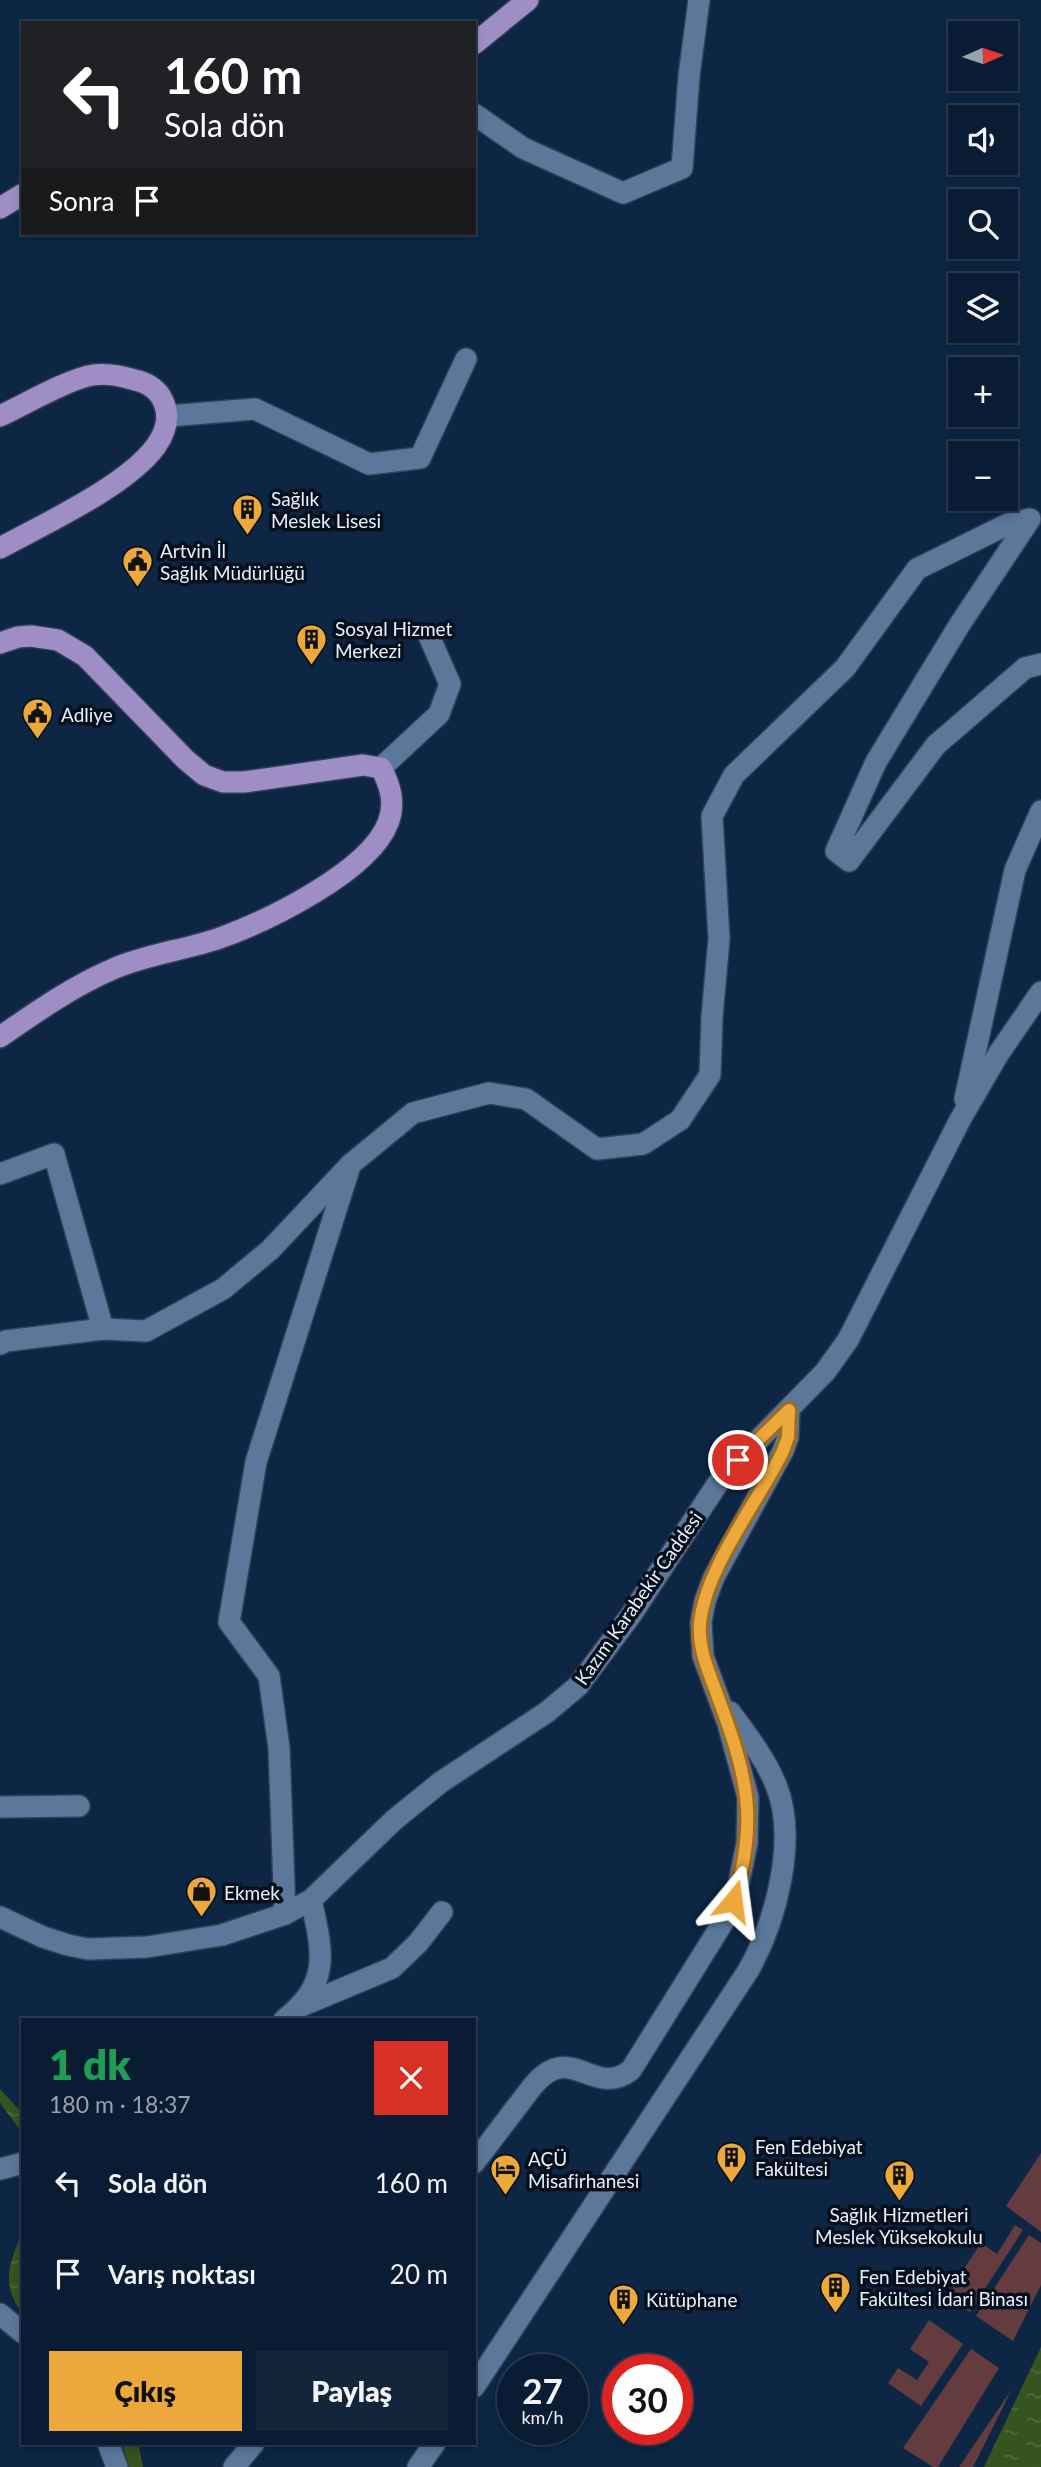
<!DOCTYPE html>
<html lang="tr">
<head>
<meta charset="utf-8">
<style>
	:root { --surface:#091c33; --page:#12253b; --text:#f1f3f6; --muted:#99a1ac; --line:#293a4e; --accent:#eda83b }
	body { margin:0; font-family:Lato,sans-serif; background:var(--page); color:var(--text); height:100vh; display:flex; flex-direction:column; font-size:26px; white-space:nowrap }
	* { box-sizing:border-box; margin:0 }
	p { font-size:23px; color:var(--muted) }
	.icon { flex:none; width:38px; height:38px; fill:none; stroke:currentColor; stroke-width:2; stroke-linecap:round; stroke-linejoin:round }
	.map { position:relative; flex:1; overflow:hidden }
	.sheet { position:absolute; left:21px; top:2018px; width:455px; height:427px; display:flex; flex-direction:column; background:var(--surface); border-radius:0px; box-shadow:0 4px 10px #0003,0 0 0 2px var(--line) }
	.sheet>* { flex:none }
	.hud { position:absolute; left:21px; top:21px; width:455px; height:214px; border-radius:0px; box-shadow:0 4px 10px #0003,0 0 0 2px var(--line); background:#202124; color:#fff; overflow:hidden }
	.needle { width:46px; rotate:87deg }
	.tools { position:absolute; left:948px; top:21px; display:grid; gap:14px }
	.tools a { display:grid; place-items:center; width:70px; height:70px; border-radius:0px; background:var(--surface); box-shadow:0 4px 10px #0003,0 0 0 2px var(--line); font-size:35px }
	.speed { position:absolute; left:497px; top:2354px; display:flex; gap:14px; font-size:35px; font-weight:700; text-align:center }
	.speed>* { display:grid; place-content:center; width:91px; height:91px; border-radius:50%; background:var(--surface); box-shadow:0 4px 10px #0003,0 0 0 2px var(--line); line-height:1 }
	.speed small { font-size:18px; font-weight:400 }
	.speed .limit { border:10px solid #d22; background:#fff; color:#111 }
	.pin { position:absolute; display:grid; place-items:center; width:60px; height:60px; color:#fff; margin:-30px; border:4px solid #fff; border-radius:50%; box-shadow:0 2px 7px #0007 }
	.me { position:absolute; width:77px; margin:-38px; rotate:16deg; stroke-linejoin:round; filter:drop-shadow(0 0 5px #0008) }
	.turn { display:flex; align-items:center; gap:24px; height:147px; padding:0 28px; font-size:32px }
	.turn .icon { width:91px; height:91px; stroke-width:2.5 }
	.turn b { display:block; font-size:49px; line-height:60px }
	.then { display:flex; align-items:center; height:66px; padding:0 28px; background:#0003; gap:14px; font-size:26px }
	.round { display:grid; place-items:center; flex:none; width:74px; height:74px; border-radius:0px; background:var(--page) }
	.summary { display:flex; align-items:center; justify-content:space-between; height:119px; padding:0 28px }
	h1 { font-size:42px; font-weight:800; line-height:52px; color:#1e9e55 }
	.action { display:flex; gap:14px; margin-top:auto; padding:14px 28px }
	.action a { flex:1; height:80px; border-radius:0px; background:var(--accent); color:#111; font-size:28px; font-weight:800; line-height:80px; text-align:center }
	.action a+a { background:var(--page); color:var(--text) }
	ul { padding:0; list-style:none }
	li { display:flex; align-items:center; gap:21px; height:91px; padding:0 28px }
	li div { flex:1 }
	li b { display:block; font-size:26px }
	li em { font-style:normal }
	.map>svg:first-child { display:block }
	.green { fill:#643c3f }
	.water { fill:url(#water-ripples) }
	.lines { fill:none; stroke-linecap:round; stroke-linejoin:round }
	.minor-casing { stroke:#333f58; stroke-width:24 }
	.major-casing { stroke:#333f58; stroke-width:24 }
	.minor { stroke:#5b789b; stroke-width:21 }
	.major { stroke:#9e8ec5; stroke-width:21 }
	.route-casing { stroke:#9a6d26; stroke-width:18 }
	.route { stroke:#eda83b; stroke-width:12 }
	.labels { text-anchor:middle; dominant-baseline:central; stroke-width:7; stroke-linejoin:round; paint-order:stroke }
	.poi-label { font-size:19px; fill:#e8f1fe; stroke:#050f1c; text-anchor:start }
	.street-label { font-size:19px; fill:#e8f1fe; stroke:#050f1c }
</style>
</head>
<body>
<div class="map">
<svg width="1041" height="2467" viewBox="0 0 1041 2467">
	<defs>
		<pattern id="water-ripples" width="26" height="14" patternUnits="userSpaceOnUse" patternTransform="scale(1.75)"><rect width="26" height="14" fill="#35541e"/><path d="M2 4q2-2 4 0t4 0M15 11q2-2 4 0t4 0" fill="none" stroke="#526d40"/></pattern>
	</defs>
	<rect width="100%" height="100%" fill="#0c2644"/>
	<g class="green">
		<path d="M1041,2153V2232L1006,2206Z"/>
		<path d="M1015,2225L1023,2230L970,2312L963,2308L966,2303L949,2291L981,2243L997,2254Z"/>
		<path d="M1029,2235L1041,2243V2285L1013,2341L976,2316Z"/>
		<path d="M929,2320L963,2344L921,2406L888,2383L898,2368L917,2380L929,2362L910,2349Z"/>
		<path d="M971,2349L999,2368L938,2467H933L903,2448Z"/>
		<path d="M1012,2389L973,2467H959Z"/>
	</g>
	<g class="water">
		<path d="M0,2089L23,2114V2134L0,2103Z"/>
		<path d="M23,2230V2315C0,2282 9,2265 23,2230Z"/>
		<path d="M1041,2347V2467H984Z"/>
		<path d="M122,2443H138L143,2467H129Z"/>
	</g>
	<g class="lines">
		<defs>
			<g id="minor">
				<path d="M474,114L523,148L623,193L682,168L689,76L699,0"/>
				<path d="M168,416L255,409L369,464L420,458L466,359"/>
				<path d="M381,768L439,714L450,684L429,636"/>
				<path d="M965,1099L1015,870L1041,811"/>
				<path d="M0,1174L54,1154L103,1329"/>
				<path d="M0,1344L6,1341L103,1329L146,1331L223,1289L270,1250L351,1164L413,1113L489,1093L526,1099L597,1149L643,1144L680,1120L710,1075L712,1017L719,939L712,816L734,775L845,668L917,569L1008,524L1030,519L960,624L876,762L836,851L849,861L936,745L1025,668L1041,664"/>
				<path d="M0,1807L79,1806"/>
				<path d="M285,1914L279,1748L269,1676L229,1622L256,1462L349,1169"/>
				<path d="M0,1917L43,1937L68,1945L88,1949L147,1947L222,1935L285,1914L311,1900L394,1820L441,1782L547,1712L578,1686L631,1615L722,1477L825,1372L848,1340L961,1118L999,1053L1041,992"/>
				<path d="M301,2006L392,1968L418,1943L442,1912"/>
				<path d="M284,2020C331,1983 323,1953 311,1900"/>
				<path d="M474,2163L532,2087C571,2038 593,2100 631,2070L722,1924L734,1901L739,1882L747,1843L748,1797L728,1724L703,1656L701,1622L705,1601L714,1577L783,1451L788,1437L789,1410"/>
				<path d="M0,2169L23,2163"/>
				<path d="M0,2314L23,2333"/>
				<path d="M474,2387L748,1971C776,1922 798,1839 776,1785C765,1758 747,1735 730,1712"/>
				<path d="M108,2443L117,2467"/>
				<path d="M234,2467L254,2443"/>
				<path d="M418,2467L435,2443"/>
			</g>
			<g id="major">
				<path d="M474,44L528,0"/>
				<path d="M0,208L23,194"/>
				<path d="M0,416C24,405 68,379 93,375C107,373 122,376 135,380C145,382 156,388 161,397C171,414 167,430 156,446C127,486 44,524 0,548"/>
				<path d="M0,643L18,637L31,636L58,640L85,656L186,760L204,775L223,782H244L363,765L381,768C390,785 396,803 388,823C369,872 267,921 220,938C186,950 147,954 113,969C73,986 36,1012 0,1037"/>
			</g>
		</defs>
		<use href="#minor" class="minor-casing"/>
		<use href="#major" class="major-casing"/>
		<use href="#minor" class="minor"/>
		<use href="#major" class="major"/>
	</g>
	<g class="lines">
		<defs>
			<path id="route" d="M733,1901C759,1822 747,1775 719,1700C710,1674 698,1651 700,1623C706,1567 758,1502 783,1451L788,1437L789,1410L738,1460"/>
		</defs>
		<use href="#route" class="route-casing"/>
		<use href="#route" class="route"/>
	</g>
	<defs>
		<symbol id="building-pin" viewBox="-11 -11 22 30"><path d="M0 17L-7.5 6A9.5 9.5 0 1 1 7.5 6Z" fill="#eda83b" stroke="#050f1c"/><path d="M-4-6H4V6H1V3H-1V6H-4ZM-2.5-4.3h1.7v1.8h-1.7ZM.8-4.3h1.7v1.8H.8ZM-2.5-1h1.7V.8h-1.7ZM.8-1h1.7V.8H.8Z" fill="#111"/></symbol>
		<symbol id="civic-pin" viewBox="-11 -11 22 30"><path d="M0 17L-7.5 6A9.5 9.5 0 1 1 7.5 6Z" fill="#eda83b" stroke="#050f1c"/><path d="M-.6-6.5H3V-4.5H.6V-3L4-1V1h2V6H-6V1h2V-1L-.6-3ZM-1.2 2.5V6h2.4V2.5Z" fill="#111"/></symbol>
		<symbol id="shop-pin" viewBox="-11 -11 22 30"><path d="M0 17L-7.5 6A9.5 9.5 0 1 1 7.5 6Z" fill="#eda83b" stroke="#050f1c"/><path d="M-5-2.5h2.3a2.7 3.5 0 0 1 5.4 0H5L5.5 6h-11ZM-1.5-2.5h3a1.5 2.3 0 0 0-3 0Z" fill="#111"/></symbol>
		<symbol id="hotel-pin" viewBox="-11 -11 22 30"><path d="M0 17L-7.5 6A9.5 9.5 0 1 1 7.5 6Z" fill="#eda83b" stroke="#050f1c"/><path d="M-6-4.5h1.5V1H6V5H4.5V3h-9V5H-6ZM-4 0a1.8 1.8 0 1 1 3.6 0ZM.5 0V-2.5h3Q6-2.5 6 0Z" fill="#111"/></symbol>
	</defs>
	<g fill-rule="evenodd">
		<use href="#building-pin" x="230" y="492" width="35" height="47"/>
		<use href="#civic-pin" x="120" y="544" width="35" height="47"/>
		<use href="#building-pin" x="294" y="622" width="35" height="47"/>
		<use href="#civic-pin" x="20" y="696" width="35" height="47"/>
		<use href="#shop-pin" x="184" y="1874" width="35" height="47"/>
		<use href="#building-pin" x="714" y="2140" width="35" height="47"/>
		<use href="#hotel-pin" x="488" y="2152" width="35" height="47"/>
		<use href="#building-pin" x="882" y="2158" width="35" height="47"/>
		<use href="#building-pin" x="818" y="2270" width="35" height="47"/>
		<use href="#building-pin" x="606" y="2282" width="35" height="47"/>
	</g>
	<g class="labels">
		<g class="poi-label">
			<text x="271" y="498">Sağlık<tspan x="271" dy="22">Meslek Lisesi</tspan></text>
			<text x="160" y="550">Artvin İl<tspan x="160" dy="22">Sağlık Müdürlüğü</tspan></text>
			<text x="335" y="628">Sosyal Hizmet<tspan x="335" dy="22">Merkezi</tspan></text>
			<text x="61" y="714">Adliye</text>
			<text x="224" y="1892">Ekmek</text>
			<text x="755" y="2146">Fen Edebiyat<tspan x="755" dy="22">Fakültesi</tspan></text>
			<text x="528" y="2158">AÇÜ<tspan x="528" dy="22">Misafirhanesi</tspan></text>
			<text x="899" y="2214" text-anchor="middle">Sağlık Hizmetleri<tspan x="899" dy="22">Meslek Yüksekokulu</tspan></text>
			<text x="859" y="2276">Fen Edebiyat<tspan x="859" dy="22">Fakültesi İdari Binası</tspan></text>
			<text x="646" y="2299">Kütüphane</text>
		</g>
		<g class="street-label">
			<text transform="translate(638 1598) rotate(-55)">Kazım Karabekir Caddesi</text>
		</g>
	</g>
</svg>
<div class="tools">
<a><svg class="needle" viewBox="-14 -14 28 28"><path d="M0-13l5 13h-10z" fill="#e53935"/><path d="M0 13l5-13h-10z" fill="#99a1ac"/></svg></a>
<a><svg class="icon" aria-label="sound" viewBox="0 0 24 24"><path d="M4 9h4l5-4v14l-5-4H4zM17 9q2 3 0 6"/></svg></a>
<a><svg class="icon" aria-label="search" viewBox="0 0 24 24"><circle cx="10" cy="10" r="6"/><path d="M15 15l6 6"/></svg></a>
<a><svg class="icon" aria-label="layers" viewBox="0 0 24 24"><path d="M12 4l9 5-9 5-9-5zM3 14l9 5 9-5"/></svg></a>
<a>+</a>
<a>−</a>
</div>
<div class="speed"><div>27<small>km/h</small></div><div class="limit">30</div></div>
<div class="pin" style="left:738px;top:1460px;background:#d93025"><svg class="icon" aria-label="arrive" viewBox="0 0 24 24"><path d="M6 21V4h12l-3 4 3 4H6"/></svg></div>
<svg class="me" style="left:733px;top:1901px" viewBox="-20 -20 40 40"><path d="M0-17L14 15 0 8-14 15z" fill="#eda83b" stroke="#fff" stroke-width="4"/></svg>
<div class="hud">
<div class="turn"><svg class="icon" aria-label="left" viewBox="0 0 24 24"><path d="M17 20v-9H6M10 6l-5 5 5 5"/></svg><div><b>160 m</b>Sola dön</div></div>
<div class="then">Sonra<svg class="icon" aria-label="arrive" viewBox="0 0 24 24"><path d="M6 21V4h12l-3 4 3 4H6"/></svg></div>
</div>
<section class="sheet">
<div class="summary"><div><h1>1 dk</h1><p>180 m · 18:37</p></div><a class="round" style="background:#d93025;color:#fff"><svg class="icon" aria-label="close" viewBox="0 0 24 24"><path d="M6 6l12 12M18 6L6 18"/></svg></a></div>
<ul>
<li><svg class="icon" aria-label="left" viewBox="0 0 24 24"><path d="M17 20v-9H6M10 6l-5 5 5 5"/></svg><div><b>Sola dön</b></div><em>160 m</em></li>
<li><svg class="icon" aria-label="arrive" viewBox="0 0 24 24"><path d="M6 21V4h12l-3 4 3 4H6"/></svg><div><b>Varış noktası</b></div><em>20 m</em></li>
</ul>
<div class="action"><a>Çıkış</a><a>Paylaş</a></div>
</section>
</div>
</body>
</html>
